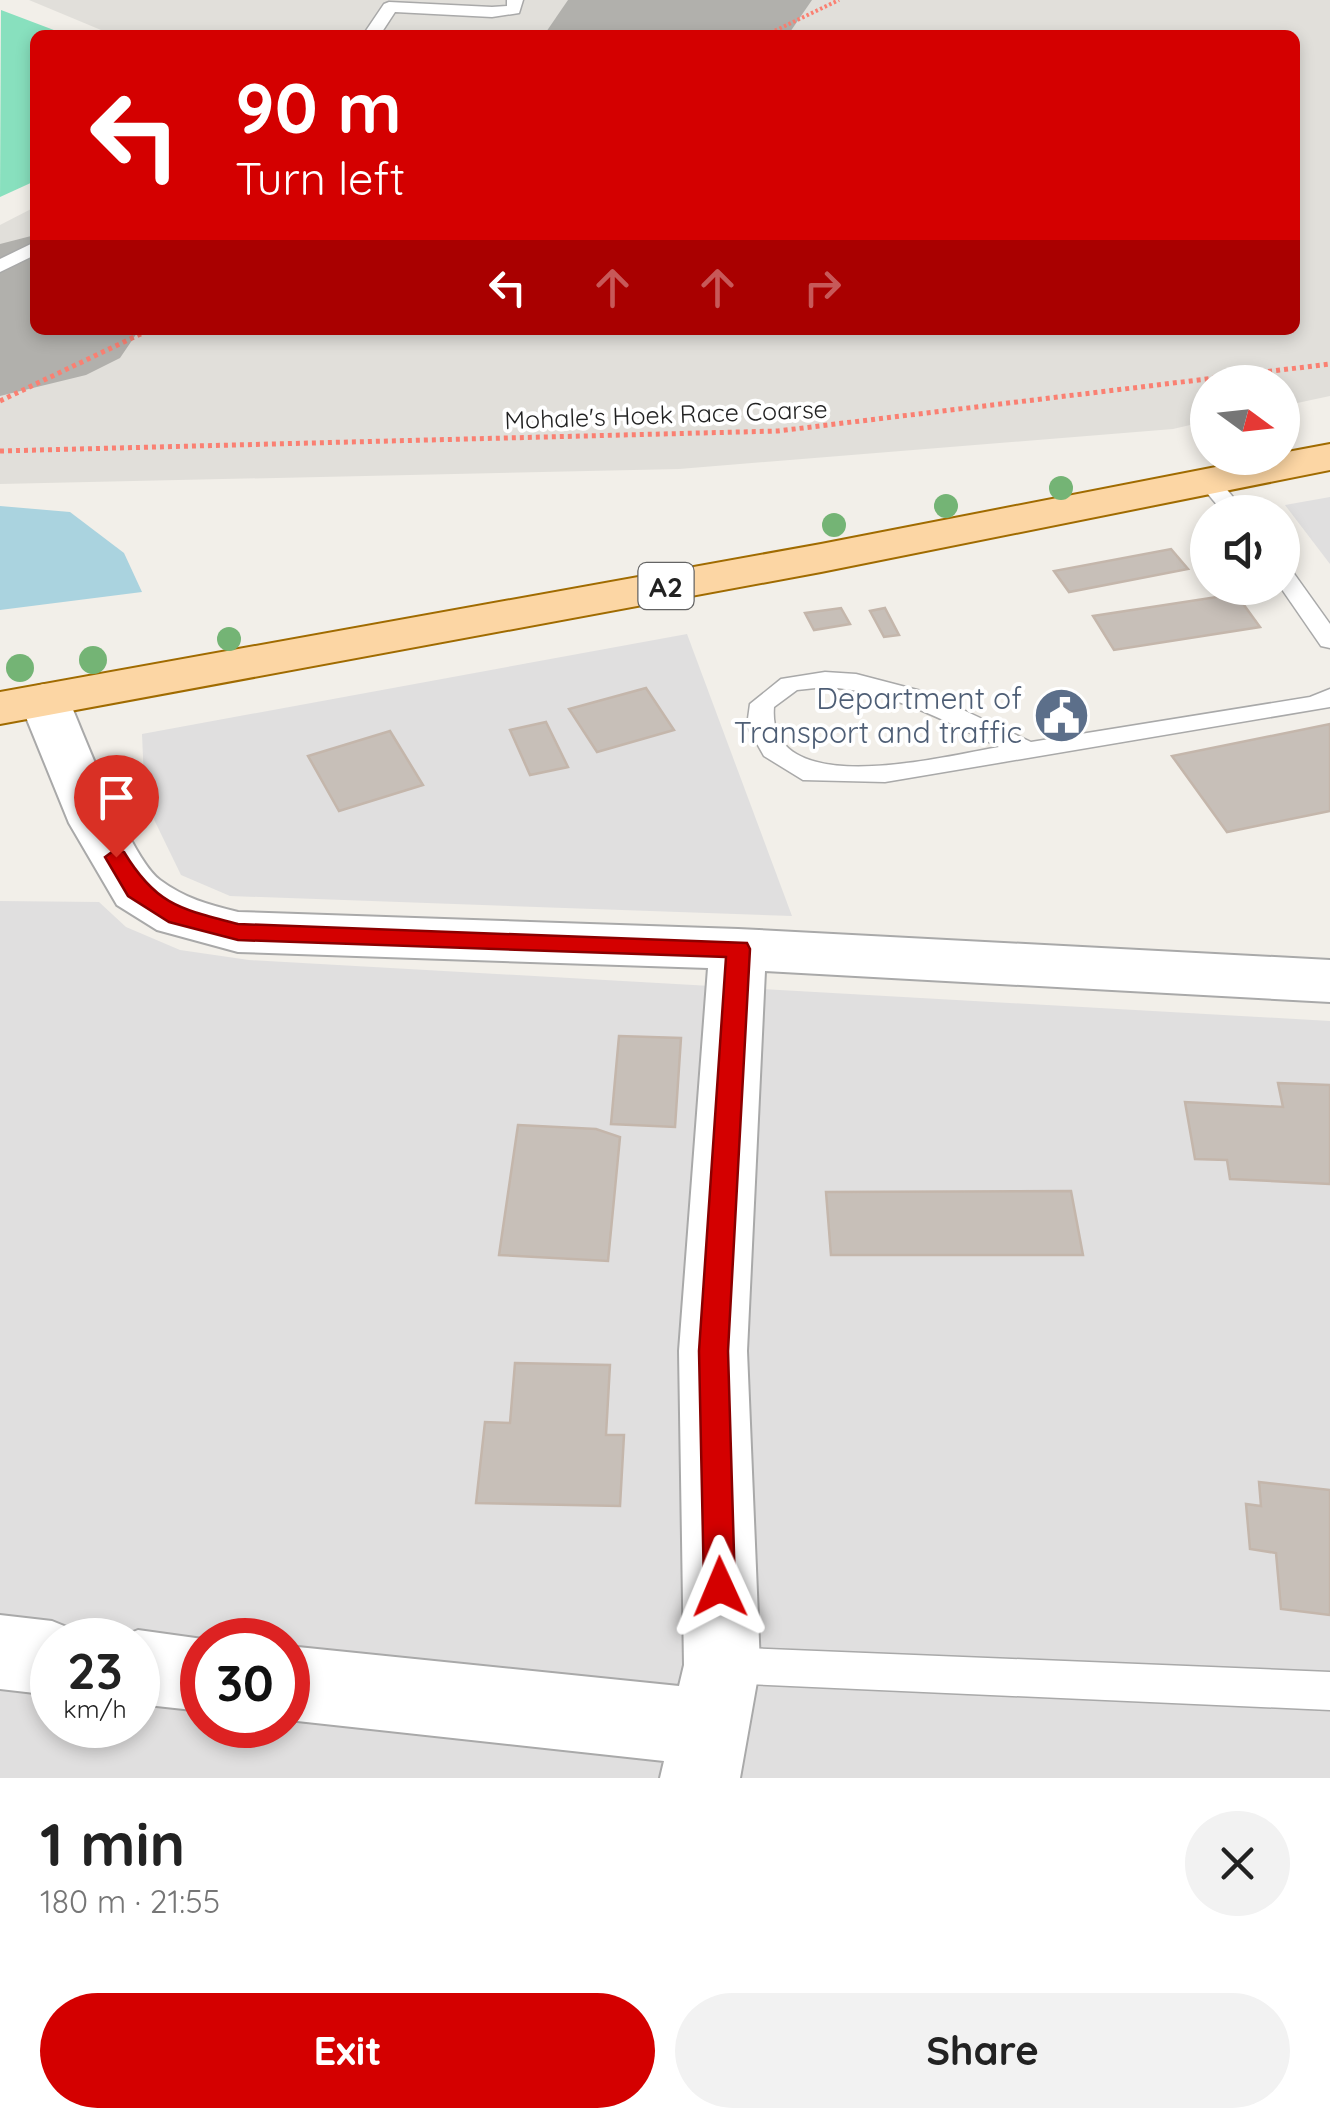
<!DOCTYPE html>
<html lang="en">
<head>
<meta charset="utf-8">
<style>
	:root { --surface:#fff; --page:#f2f2f2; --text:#222; --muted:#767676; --accent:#d40000 }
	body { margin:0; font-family:Quicksand,sans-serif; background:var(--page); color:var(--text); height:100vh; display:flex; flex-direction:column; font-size:38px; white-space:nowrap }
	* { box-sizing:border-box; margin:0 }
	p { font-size:32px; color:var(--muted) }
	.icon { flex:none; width:55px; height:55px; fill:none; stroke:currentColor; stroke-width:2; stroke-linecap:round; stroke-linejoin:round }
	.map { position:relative; height:1778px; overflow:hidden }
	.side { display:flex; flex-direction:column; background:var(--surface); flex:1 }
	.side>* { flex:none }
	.hud { position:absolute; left:30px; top:30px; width:1270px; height:305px; border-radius:15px; box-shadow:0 5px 15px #0003; background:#d40000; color:#fff; overflow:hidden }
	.needle { width:65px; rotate:105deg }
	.buttons { position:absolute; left:1190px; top:365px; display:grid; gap:20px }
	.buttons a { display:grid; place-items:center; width:110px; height:110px; border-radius:50%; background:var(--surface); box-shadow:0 5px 15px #0003; font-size:50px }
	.speed { position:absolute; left:30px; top:1618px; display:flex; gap:20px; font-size:50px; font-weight:700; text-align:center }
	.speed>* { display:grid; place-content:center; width:130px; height:130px; border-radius:50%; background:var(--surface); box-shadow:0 5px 15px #0003; line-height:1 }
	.speed small { font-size:25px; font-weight:400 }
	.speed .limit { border:15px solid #d22; background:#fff; color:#111 }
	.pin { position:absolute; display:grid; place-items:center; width:85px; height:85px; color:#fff; margin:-102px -42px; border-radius:50% 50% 50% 0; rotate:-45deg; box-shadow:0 0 10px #0007 }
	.pin .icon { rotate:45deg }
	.me { position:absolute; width:110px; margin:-55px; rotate:359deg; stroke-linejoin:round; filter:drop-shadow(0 0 8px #0008) }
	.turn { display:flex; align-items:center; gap:35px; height:210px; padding:0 40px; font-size:45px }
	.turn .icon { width:130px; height:130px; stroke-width:2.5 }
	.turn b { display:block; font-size:70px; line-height:85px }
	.lanes { display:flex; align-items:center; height:95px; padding:0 40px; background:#0003; justify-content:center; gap:50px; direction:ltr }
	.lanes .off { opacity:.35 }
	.round { display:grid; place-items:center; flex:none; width:105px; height:105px; border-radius:52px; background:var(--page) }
	.headline { display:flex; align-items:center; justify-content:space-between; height:170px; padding:0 40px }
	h1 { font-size:60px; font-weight:800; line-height:75px }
	.button { display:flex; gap:20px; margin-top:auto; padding:20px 40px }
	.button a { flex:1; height:115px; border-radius:60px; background:var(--accent); color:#fff; font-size:40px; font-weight:800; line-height:115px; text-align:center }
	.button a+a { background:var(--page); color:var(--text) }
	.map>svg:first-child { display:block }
	.residential { fill:#e0dfdf; fill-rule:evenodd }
	.airport { fill:#e1dfda }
	.pitch { fill:#88e0be }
	.water { fill:#aad3df }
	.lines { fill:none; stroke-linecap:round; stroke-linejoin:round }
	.runway { fill:#b1b0ac; fill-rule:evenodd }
	.building { fill:#c7bfb8; stroke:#c4b6ab; stroke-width:2.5 }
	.service-casing { stroke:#a9a9a9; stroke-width:3 }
	.minor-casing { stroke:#a9a9a9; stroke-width:4 }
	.primary-casing { stroke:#a06b00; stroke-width:4 }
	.path-far1 { stroke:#fa8072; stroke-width:4; stroke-dasharray:2.5 2.5; stroke-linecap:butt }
	.path { stroke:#fa8072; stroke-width:5; stroke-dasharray:4 4; stroke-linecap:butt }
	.service { fill:#fff; fill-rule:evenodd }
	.minor { fill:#fff; fill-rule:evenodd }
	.primary { fill:#fcd6a4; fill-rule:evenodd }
	.tree { fill:#74b475 }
	.route { fill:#d40000; stroke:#8a0000; stroke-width:2.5 }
	.labels { text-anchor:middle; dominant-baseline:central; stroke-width:8; stroke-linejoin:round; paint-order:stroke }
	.far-street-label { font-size:25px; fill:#222; stroke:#fff }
	.shield { fill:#fff; stroke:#646464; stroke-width:2.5 }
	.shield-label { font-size:28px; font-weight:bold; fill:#222 }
	.service-label { font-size:30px; fill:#4e5e75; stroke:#fff; text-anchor:end }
</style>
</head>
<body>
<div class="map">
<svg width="1330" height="1778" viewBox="0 0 1330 1778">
	<rect width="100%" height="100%" fill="#f2efe9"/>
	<g class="residential">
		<path d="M1330,497V564L1285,505Z"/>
		<path d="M687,634L792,916L230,896L181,875L145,801L142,734Z"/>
		<path d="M0,901L99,902L126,927L180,950L249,960L1330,1021V1778H0ZM52,1640H138V1725H52ZM202,1640H288V1725H202Z"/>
	</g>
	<path class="airport" d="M29,0H1330V396L1283,406L1282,382H1208L1207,421L1173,429L679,469L0,484V225L35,207V330H1295V35H113Z"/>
	<path class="pitch" d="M1,10L67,35H35V181L0,197Z"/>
	<path class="water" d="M0,506L70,512L124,553L142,592L0,610Z"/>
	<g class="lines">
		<g class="runway">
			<path d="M568,0H812L788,35H544Z"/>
			<path d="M35,235V330H139L120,358L86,375L0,396V244Z"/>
		</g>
	</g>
	<g class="building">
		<path d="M1171,549L1188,569L1069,592L1054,571Z"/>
		<path d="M1236,594L1260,627L1114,650L1093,616Z"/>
		<path d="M841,608L850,624L814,630L805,613Z"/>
		<path d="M885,608L899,635L884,637L870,611Z"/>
		<path d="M646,688L674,730L597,752L569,709Z"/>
		<path d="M546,722L568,767L530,775L510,730Z"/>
		<path d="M1330,724V811L1227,832L1172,756Z"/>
		<path d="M390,731L423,785L339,811L308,756Z"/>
		<path d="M619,1036L681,1038L675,1127L611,1124Z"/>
		<path d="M1278,1083L1330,1085V1184L1230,1179L1227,1160L1195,1159L1185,1102L1283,1107Z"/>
		<path d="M518,1125L596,1129L620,1137L608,1261L499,1255Z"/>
		<path d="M1071,1191L1083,1255H831L826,1192Z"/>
		<path d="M515,1363L610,1365L606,1435H624L620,1506L476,1503L485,1422L510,1423Z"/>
		<path d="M1259,1482L1330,1490V1615L1281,1609L1276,1553L1250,1549L1246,1504L1261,1506Z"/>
	</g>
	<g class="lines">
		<defs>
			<g id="service">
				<path d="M507,0H523L519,13L492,17L395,12L380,35H363L384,4L389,2L492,7L507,6Z"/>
				<path d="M35,242V255L0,272V259Z"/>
				<path d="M1208,474L1216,476L1245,512H1223L1197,481Z"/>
				<path d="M1282,566L1290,568L1330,624V648L1321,646L1281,588Z"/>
				<path d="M825,672L856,674L925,692L1031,742L1310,697L1330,689V707L885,782L803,780L764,756L747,726L750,704L781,679ZM825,687C890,691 942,719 999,747C945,756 766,803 774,707L797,690Z"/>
				<path d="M722,1647L1330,1672V1710L722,1683L708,1678L703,1665L708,1652Z"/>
			</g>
			<g id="minor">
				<path d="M44,684L62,689L69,700C85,738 131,859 160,880C184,898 209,905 238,912L738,929L1330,960V1002L765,971L747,1351L760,1665L740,1778H660L664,1761L288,1720V1646L679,1686L684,1665L679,1351L708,968L238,952L157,930L117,905L69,823L19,700L26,689Z"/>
				<path d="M0,1615L52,1621L79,1632L82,1640H52V1695L0,1689Z"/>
				<path d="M138,1630L210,1640H202V1711L138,1704V1640H113Z"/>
			</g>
			<path id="primary" d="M1330,444V470L821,572L0,724V692L821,544L1262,458H1282V453Z"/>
		</defs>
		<use href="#service" class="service-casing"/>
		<use href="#minor" class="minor-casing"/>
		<use href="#primary" class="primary-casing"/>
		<path class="path-far1" d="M766,35L839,0"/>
		<g class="path">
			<path d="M0,401L149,330"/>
			<path d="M0,451L778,431L1330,364"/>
		</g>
		<use href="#service" class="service"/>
		<use href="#minor" class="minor"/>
		<use href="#primary" class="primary"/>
	</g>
	<g class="tree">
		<circle cx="1061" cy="488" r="12"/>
		<circle cx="946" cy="506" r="12"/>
		<circle cx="834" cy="525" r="12"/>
		<circle cx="229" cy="639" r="12"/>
		<circle cx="93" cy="660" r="14"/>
		<circle cx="20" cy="668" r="14"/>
	</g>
	<path class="route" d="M116,849L124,852C156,905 180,909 238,924L747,943L750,949L728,1351L735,1587L731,1597L720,1602L709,1597L704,1587L699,1351L726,957L238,940L169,922L128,896L105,857Z"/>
	<defs>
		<symbol id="civic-disc" viewBox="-11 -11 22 22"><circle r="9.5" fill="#5c6f8a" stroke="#fff"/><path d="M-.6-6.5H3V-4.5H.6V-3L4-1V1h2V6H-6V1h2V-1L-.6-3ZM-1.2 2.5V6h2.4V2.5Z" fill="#fff"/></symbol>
	</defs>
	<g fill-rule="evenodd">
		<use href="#civic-disc" x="1030" y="684" width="63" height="63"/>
	</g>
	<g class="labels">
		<g class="far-street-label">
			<text transform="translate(666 414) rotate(-2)">Mohale's Hoek Race Coarse</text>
		</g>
		<rect class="shield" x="638.5" y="563" width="55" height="46" rx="8"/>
		<g class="shield-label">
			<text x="666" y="586">A2</text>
		</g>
		<g class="service-label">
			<text x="1022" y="698">Department of<tspan x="1022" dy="34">Transport and traffic</tspan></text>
		</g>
	</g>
</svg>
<div class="buttons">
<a><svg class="needle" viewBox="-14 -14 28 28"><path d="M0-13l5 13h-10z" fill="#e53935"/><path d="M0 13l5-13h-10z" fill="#767676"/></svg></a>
<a><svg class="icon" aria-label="sound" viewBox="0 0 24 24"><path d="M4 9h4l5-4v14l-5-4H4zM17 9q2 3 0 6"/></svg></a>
</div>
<div class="speed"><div>23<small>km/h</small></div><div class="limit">30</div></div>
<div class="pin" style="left:116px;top:857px;background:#d93025"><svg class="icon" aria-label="arrive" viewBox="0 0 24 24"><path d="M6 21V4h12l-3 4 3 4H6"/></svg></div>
<svg class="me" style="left:720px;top:1587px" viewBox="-20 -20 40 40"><path d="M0-17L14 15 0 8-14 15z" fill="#d40000" stroke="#fff" stroke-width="4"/></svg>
<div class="hud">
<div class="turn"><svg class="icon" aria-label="left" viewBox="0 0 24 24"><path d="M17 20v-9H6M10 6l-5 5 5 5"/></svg><div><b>90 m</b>Turn left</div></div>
<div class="lanes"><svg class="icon" aria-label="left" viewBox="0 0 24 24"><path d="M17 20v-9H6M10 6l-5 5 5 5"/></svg><svg class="icon off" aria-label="ahead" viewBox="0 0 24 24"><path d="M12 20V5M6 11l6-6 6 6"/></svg><svg class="icon off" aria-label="ahead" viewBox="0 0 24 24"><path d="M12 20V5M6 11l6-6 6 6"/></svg><svg class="icon off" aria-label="right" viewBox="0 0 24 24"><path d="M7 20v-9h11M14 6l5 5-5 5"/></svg></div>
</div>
</div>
<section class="side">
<div class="headline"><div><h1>1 min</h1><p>180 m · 21:55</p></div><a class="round"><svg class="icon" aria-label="close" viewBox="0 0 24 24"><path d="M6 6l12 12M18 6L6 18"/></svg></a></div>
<div class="button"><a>Exit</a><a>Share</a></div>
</section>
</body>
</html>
